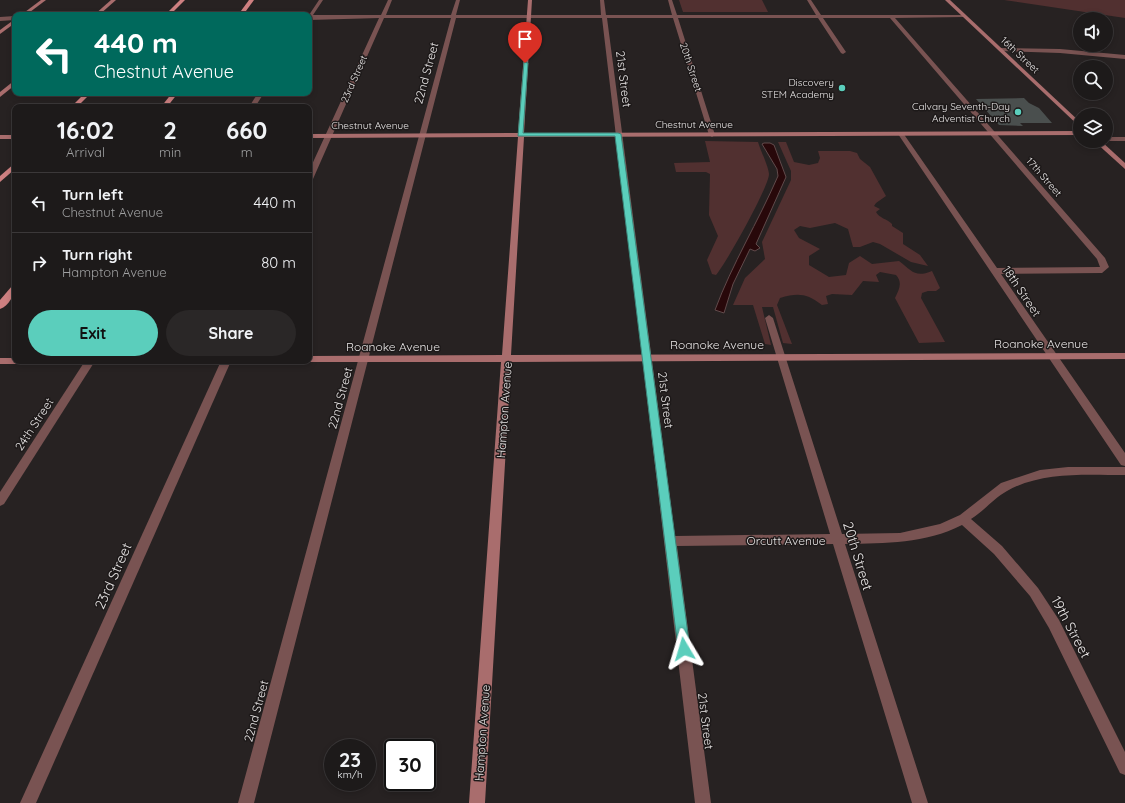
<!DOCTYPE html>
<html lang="en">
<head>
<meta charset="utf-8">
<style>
	:root { --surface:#1d1a1a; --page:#2a2727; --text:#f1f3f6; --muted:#a0a1a2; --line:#3b3839; --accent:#5bcebc }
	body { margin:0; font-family:Quicksand,sans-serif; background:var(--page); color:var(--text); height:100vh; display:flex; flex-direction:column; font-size:15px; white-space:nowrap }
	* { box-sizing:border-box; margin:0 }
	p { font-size:13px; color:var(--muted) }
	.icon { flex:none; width:22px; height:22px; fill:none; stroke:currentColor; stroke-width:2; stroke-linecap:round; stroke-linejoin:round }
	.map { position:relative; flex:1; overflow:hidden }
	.side { position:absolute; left:12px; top:104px; width:300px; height:260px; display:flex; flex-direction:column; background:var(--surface); border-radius:8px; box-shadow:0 2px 6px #0003,0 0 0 1px var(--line) }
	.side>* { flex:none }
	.banner { position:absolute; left:12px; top:12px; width:300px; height:84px; border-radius:8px; box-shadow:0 2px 6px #0003,0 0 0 1px var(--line); background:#00695c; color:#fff; overflow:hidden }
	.fabs { position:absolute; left:1073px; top:12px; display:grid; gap:8px }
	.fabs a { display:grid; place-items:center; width:40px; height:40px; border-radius:50%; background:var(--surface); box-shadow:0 2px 6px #0003,0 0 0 1px var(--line); font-size:20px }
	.speed { position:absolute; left:324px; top:739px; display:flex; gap:8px; font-size:20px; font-weight:700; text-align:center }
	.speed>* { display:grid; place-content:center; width:52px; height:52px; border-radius:50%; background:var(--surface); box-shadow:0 2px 6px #0003,0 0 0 1px var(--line); line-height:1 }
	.speed small { font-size:10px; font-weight:400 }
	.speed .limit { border:2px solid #111; border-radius:6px; background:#fff; color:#111 }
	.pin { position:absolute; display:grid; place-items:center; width:34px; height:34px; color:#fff; margin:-41px -17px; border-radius:50% 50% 50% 0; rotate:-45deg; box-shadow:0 0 4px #0007 }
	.pin .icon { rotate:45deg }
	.me { position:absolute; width:44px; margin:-22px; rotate:353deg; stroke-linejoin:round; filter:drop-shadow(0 0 3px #0008) }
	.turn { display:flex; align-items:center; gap:14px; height:84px; padding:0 16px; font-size:18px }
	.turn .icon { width:52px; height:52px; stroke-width:2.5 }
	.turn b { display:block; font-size:28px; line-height:34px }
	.eta { display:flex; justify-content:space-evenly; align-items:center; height:68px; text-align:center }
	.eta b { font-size:24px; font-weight:800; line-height:28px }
	.cta { display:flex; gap:8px; margin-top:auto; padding:8px 16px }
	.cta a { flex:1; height:46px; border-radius:24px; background:var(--accent); color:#111; font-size:16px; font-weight:800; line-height:46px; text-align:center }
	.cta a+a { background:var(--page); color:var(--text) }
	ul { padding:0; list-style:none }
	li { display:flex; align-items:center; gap:12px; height:60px; padding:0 16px; border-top:1px solid var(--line) }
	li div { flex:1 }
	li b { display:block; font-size:15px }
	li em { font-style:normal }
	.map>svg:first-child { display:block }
	.green { fill:#513030 }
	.water { fill:#28080a; stroke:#614a4b }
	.building { fill:#4a4f4e }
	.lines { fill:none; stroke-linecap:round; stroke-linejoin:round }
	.street { fill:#795352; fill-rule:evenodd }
	.secondary { fill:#a96d6d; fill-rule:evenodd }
	.primary { fill:#ce8081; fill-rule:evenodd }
	.route { fill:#5bcebc; stroke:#3b867a }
	.poi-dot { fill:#5bcebc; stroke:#1d1919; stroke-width:1.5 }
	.labels { text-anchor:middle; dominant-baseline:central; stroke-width:3; stroke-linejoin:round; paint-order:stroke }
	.far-street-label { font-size:10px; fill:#e6e3e3; stroke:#1d1919 }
	.far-poi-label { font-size:10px; fill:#e6e3e3; stroke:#1d1919; text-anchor:end }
	.street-label { font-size:12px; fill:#e6e3e3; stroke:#1d1919 }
	.near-street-label { font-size:14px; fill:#e6e3e3; stroke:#1d1919 }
</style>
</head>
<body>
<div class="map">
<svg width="1125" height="803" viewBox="0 0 1125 803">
	<rect width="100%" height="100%" fill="#272222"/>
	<g class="green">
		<path d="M679,0H762L768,12H683Z"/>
		<path d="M1004,0H1125V18Z"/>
		<path d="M705,141L758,142C761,152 768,165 769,174C769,187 725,265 716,275L712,274L707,260L718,236L709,215L710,174L706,172H676L674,163L710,162Z"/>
		<path d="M778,142H786L794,162L809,165L818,163L820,158L818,151H850L857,153L860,159L870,167L886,196L876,203L874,206L880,209L876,212C879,218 887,219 892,224V226L903,233V244L920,255L928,266L911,262L880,244L873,242L860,247H853L848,229L835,223L810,228L800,226L794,230L799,238L820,249L809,256V265L829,277L846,275L849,263L860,256L872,264L899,261C912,271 915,278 932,271L940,288L936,291H928L922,293L921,298L945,342L919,343L895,298C899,289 903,283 896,275L880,272L876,275L879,282L863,281L852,295L832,294L826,296L828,304L822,305C806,293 798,293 780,298L777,305L792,344L783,343L773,307H762L771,345L765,344L753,305H733L745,278L765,259L762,242L791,180V171Z"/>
	</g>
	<path class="water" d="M764,143H770L774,145L786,177L756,244L760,248L755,251L750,249L733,284L724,313L715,310C732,264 758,222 778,176L777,169L762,144Z"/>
	<path class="building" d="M1024,98L1029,103L1039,108L1052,123H1020L1023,126L999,125L976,99Z"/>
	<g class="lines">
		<g class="street">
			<path d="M319,0H323L313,15H381L388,0H392L386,15H451L456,0H460L456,15H601L600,0H604L606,15H672L668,0H672L677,15H816L807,0H811L821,15H966L964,17L895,18L1105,258L1109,267L1102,273L1001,274L1125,453V466L1121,465L898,134L903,133L997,268L1100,267L1097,259L890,18H823L846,52L843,54L841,53L818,18H678L715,135L712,137L709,135L673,18H607L675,536L830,534L765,318L769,315L773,318L842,534L900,533L940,524L960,515L1001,483L1040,470L1068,467H1125V475C1087,475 1042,471 1007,491C994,498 984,511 971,519L1002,546L1038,588L1059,620L1125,752V775L1120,773L1049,628L1030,596L994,554L962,525C925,544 886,543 845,544L928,803H912L833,544L677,546L711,803H695L602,18H456L254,803H238L451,18H384L313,179L309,181V171L379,18L309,20V15Z"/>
			<path d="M15,16V20L0,21V17Z"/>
			<path d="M1001,48L1060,49L1125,55V59L1060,53L999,51V49Z"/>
			<path d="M258,93H264L255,107H249Z"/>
			<rect x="1106" y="137" width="19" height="4"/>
			<path d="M85,361H95L4,504L0,506V492Z"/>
			<path d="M221,361H231L36,803H20Z"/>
		</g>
		<g class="secondary">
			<path d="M41,0H46L26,15H21Z"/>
			<path d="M111,0H116L99,15H94Z"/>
			<path d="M528,0H532L524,133L1080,131V135L524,137L511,355L1125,353V359L511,362L485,803H469L501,362H309L305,361H309V356L502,355L518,137L309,138V134L518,133Z"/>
			<path d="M945,0H950L1080,122V127Z"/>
			<path d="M15,19V23L0,34V30Z"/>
			<path d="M15,80V85L0,97V92Z"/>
			<rect x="0" y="135" width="15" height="4"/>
			<path d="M1094,141H1101L1125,163V169Z"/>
			<path d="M0,358H15V361H20L15,364H0Z"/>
		</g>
		<g class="primary">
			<path d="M180,0H185L170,15H165Z"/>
			<path d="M249,0H254L243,15H238Z"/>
			<path d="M85,93H91L77,107H71Z"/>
			<path d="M172,93H178L167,107H161Z"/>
			<path d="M15,163V169L0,182V176Z"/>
			<path d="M15,285C15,294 9,306 0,309V300L12,286Z"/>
		</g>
	</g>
	<path class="route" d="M524,62L528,63L523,133H618L621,134L690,649L688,653L684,655L680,653L678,649L615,136H518Z"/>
	<g class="poi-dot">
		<circle cx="842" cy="88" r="4"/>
		<circle cx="1018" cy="112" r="4"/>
	</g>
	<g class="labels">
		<g class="far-street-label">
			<text transform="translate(1020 55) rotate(43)">16th Street</text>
			<text transform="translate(691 67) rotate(72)">20th Street</text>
			<text transform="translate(354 79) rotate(-66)">23rd Street</text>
			<text x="694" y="124">Chestnut Avenue</text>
			<text x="370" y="125">Chestnut Avenue</text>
			<text transform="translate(1044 177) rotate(49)">17th Street</text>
		</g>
		<g class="far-poi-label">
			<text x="834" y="82">Discovery<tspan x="834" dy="12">STEM Academy</tspan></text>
			<text x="1010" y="106">Calvary Seventh-Day<tspan x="1010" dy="12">Adventist Church</tspan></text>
		</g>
		<g class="street-label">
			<text transform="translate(426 73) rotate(-75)">22nd Street</text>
			<text transform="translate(624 79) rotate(83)">21st Street</text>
			<text transform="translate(1022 291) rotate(56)">18th Street</text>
			<text x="1041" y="343">Roanoke Avenue</text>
			<text x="717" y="344">Roanoke Avenue</text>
			<text x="393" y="346">Roanoke Avenue</text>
			<text transform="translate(340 398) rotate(-75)">22nd Street</text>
			<text transform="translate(666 400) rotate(83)">21st Street</text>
			<text transform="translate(504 410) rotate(-86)">Hampton Avenue</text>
			<text transform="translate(34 424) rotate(-57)">24th Street</text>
			<text x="786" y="540">Orcutt Avenue</text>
			<text transform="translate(256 711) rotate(-75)">22nd Street</text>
			<text transform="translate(706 721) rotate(83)">21st Street</text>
			<text transform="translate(482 733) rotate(-86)">Hampton Avenue</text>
		</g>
		<g class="near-street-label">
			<text transform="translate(858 556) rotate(73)">20th Street</text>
			<text transform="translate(113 576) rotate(-66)">23rd Street</text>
			<text transform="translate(1071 627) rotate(62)">19th Street</text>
		</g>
	</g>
</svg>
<div class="fabs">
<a><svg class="icon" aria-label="sound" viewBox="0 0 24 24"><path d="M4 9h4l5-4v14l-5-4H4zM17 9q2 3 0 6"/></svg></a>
<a><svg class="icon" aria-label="search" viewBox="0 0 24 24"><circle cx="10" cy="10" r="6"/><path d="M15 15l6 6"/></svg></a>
<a><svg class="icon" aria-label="layers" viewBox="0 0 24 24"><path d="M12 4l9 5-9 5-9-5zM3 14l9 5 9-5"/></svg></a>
</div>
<div class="speed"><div>23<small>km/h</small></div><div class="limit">30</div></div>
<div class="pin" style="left:525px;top:63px;background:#d93025"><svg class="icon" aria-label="arrive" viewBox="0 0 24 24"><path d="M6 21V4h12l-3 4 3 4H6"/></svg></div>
<svg class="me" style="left:684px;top:649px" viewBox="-20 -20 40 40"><path d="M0-17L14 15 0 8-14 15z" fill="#5bcebc" stroke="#fff" stroke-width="4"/></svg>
<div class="banner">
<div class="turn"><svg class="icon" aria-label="left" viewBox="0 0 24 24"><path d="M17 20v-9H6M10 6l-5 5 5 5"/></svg><div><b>440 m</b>Chestnut Avenue</div></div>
</div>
<section class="side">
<div class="eta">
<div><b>16:02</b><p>Arrival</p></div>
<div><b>2</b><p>min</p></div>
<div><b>660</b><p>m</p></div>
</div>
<ul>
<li><svg class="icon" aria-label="left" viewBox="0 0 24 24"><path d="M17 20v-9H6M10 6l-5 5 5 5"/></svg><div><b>Turn left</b><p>Chestnut Avenue</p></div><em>440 m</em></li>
<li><svg class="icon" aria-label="right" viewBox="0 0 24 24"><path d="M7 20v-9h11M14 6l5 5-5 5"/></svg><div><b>Turn right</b><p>Hampton Avenue</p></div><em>80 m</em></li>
</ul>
<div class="cta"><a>Exit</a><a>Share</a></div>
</section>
</div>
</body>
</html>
